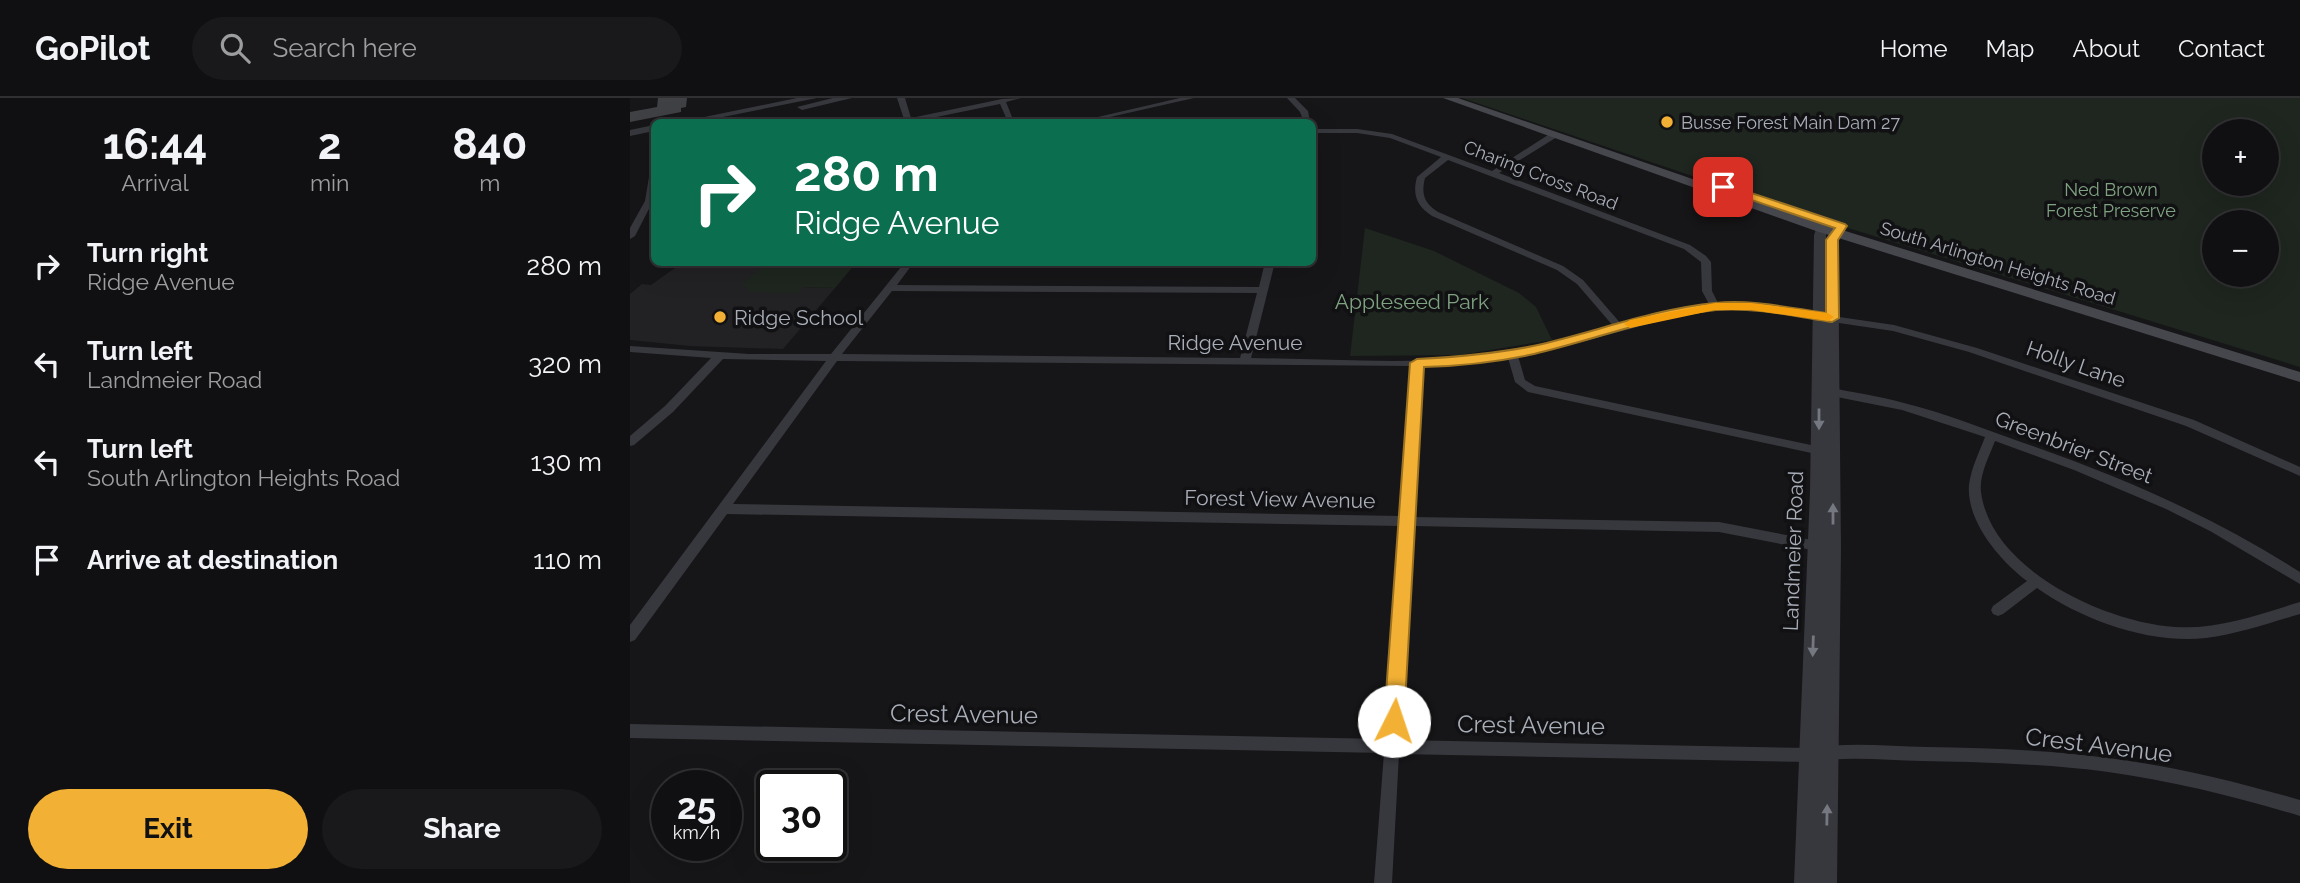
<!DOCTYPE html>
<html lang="en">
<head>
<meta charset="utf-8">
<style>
	:root { --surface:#101012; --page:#19191b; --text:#f1f3f6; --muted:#9c9d9f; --line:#303032; --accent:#f2b134 }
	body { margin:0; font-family:Raleway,sans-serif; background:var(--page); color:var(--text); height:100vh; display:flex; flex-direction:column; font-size:26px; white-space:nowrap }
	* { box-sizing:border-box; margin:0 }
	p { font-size:23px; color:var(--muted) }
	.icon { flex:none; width:38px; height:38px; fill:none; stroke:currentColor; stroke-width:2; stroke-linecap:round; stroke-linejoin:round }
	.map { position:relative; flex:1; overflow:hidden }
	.side { display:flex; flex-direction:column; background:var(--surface); width:630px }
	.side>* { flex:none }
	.guide { position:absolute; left:21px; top:21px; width:665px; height:147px; border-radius:10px; box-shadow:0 7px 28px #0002,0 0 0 2px var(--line); background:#0b6e4f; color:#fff; overflow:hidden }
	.buttons { position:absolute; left:1572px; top:21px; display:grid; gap:14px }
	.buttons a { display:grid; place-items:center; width:77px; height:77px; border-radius:50%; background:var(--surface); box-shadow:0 7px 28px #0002,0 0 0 2px var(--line); font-size:35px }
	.speed { position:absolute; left:21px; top:672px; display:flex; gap:14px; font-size:35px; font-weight:700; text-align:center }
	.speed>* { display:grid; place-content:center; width:91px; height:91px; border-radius:50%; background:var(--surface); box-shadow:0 7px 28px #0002,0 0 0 2px var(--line); line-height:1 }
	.speed small { font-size:18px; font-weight:400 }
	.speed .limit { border:4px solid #111; border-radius:10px; background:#fff; color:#111 }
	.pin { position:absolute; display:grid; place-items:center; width:60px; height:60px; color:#fff; margin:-30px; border-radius:14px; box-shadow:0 4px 10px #0006 }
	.me { position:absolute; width:77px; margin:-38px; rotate:4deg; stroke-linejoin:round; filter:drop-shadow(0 0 5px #0008) }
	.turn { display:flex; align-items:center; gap:24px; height:147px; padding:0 28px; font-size:32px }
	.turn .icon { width:91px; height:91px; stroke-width:2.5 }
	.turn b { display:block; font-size:49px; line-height:60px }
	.eta { display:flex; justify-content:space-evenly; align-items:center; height:119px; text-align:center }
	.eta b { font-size:42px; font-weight:700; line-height:49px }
	.cta { display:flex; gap:14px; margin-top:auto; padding:14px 28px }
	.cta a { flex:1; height:80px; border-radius:42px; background:var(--accent); color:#111; font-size:28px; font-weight:700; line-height:80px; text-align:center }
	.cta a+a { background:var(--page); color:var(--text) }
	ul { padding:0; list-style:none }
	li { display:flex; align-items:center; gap:21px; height:98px; padding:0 28px }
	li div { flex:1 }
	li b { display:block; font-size:26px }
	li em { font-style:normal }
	header { display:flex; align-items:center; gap:42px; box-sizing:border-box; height:98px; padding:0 35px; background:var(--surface); border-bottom:2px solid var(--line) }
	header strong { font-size:33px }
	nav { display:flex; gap:38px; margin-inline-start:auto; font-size:24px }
	.search { width:490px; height:63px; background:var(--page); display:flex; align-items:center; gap:18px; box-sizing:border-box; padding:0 24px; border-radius:38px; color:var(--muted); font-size:26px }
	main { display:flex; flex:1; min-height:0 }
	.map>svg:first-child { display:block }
	.built { fill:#222225 }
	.green { fill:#1e261f; fill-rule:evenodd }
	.building { fill:#404145 }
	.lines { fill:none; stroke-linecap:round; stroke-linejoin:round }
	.minor { fill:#37383d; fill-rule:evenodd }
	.tertiary { fill:#37383d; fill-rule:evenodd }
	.secondary { fill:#45474d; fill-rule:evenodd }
	.oneway { fill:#757881 }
	.route { fill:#f2b134; stroke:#9d7322; stroke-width:2 }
	.slow { fill:#f59e0b }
	.poi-dot { fill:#f2b134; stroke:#111113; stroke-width:2.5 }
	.labels { text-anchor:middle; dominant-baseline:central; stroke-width:7; stroke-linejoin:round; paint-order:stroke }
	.far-poi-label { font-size:18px; fill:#a8adb8; stroke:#111113; text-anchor:start }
	.far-street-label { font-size:18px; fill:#a8adb8; stroke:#111113 }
	.far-park-label { font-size:18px; fill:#7fa381; stroke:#111113 }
	.park-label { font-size:21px; fill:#7fa381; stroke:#111113 }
	.poi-label { font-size:21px; fill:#a8adb8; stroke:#111113; text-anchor:start }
	.street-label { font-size:21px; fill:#a8adb8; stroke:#111113 }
	.near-street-label { font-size:24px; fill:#a8adb8; stroke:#111113 }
</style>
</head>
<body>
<header>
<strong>GoPilot</strong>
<div class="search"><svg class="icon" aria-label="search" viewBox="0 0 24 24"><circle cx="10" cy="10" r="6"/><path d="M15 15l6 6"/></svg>Search here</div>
<nav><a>Home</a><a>Map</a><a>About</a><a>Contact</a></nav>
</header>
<main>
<section class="side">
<div class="eta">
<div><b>16:44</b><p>Arrival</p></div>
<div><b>2</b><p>min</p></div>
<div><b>840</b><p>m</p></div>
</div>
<ul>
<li><svg class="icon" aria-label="right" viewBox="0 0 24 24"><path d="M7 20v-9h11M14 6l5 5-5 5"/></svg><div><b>Turn right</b><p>Ridge Avenue</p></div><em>280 m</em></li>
<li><svg class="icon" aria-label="left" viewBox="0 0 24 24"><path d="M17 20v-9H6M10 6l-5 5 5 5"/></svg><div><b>Turn left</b><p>Landmeier Road</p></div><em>320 m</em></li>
<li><svg class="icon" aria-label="left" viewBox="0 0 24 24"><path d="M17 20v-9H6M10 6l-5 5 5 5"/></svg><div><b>Turn left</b><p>South Arlington Heights Road</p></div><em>130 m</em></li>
<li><svg class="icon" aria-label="arrive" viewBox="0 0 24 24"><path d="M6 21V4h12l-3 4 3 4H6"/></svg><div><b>Arrive at destination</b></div><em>110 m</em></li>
</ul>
<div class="cta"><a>Exit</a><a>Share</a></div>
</section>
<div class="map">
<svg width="1670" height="785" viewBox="0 0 1670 785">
	<rect width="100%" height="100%" fill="#161618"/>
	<path class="built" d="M52,165L136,166L173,189L205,190L153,251L60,248L0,242V196L12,186L21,187Z"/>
	<g class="green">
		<path d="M832,0H1670V269L1192,122ZM1584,33H1636V86H1584ZM1584,124H1636V177H1584Z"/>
		<path d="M735,130L804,153L889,195L906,209L922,242L830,257L720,258Z"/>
		<path d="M119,165L226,164V165L205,190L173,189L167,195L119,194L113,186L135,166Z"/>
	</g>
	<path class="building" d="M28,0H57L56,9L51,10V14L0,24V14L27,9Z"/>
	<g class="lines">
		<g class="minor">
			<path d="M267,0H275L281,20L372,1L391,0L376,4L384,24H378L370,6L282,24H270L274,21Z"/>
			<path d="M550,0H564L458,24H446Z"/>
			<path d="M657,0H665L678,13L680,24H674L670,14Z"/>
			<path d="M682,31H727L762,36L862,73L921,35H927V39L869,75L1060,147L1076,158L1081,164L1082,193L1088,205L1121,206L1264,227L1347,250L1564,322L1670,369V378L1556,328L1339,254L1263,233L1121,212L1085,211L1056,216L925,251L888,258L895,282L905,288L1195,350L1199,351L1201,354L1199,357L1195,358L898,294L885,284L878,260L843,266L792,268L783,419L1089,424L1192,444L1197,445L1198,449L1197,453L1192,454L1089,434L783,428L770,642L1180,650C1218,644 1258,648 1297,649C1357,650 1418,652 1478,660C1543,668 1607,684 1670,702V718C1607,699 1543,683 1478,674C1416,666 1354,664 1292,663C1255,662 1216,658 1180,664L769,656L762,785H744L754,655L0,640V626L755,641L770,428L97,416L5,542L0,544V527L196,263L93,261L43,314L4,347L0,348V338L35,308L81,260L0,254V248L119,256H201L275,164H284L267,187L629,189L635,164H645L621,260C694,261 770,266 842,260C889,255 937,241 984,229L947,186L927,172L802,118C787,108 782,97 787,79L811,59L760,40L727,35H682ZM818,62L1054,151L1071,164L1072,193L1079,206L1055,210L992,227L953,182L933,168L808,114C794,105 791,96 795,80ZM262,193L627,195L610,260L212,256ZM207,263L781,268L771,418L103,406Z"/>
			<path d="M21,67H24L23,103L5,138L0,141V130L15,103Z"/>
			<path d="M1196,289C1222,294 1249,298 1274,305C1314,315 1352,330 1391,344C1489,378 1583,418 1670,474V486L1580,433L1536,411L1444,372L1365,343C1359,359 1349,377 1351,394C1361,472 1475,524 1545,529C1587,532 1630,516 1670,504V516C1639,525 1608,536 1576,540C1519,546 1454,523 1407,490L1373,516L1368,518L1363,516L1361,512L1363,508L1397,483C1370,463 1336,423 1339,387C1341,370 1349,355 1355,339L1272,312L1192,296L1190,293Z"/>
		</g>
		<g class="tertiary">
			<path d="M167,0H187L68,24H50Z"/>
			<path d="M203,0H222L172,12L167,9Z"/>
			<path d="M24,27V33L0,38V32Z"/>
			<path d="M1195,120L1201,123L1196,137V205V142L1207,126L1217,128L1208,142L1211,451L1207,785H1164L1180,393L1184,137L1189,123Z"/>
		</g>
		<path class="secondary" d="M813,0H828L1196,127L1670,274V284L1186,133Z"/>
	</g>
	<defs><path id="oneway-solid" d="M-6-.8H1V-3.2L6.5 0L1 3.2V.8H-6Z" transform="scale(1.75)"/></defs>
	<g class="oneway">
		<use href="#oneway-solid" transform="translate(1189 321) rotate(90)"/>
		<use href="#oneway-solid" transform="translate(1203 416) rotate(-90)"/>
		<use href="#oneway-solid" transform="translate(1183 548) rotate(92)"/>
		<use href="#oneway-solid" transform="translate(1197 717) rotate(-89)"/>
	</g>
	<path class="route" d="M1089,87H1097L1215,126L1217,128L1208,142L1209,220L1202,224C1164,218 1124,209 1086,212C1024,218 964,242 904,256C868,264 831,268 794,269L774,623L771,630L764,632L757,630L754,623L780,265L787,261C826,259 864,256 903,248C963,235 1023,211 1085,205C1121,201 1160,210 1196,215V142L1205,130L1089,91Z"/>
	<path class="slow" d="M1085,205H1121L1198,215L1204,219L1198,223L1121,212H1085L1000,230L994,226L1000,222Z"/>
	<g class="poi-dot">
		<circle cx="1037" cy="24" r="7"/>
		<circle cx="90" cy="219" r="7"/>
	</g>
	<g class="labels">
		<g class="far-poi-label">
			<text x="1051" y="24">Busse Forest Main Dam 27</text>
		</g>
		<g class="far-street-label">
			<text transform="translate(911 77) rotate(21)">Charing Cross Road</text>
			<text transform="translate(1368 165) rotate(17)">South Arlington Heights Road</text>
		</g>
		<g class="far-park-label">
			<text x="1481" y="91">Ned Brown<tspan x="1481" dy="21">Forest Preserve</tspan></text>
		</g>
		<g class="park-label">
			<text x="782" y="203">Appleseed Park</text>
		</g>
		<g class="poi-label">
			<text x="104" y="219">Ridge School</text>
		</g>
		<g class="street-label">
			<text x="605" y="244">Ridge Avenue</text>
			<text transform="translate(1446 266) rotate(19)">Holly Lane</text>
			<text transform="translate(1444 349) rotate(21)">Greenbrier Street</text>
			<text transform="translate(650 401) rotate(1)">Forest View Avenue</text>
			<text transform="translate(1163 453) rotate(-88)">Landmeier Road</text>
		</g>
		<g class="near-street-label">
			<text transform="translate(334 616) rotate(1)">Crest Avenue</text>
			<text transform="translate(901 627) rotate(1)">Crest Avenue</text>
			<text transform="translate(1469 647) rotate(7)">Crest Avenue</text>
		</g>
	</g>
</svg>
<div class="buttons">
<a>+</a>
<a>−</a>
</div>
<div class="speed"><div>25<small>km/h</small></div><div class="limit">30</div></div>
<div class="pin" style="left:1093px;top:89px;background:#d93025"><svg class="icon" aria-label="arrive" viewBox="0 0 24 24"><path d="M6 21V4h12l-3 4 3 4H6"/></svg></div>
<svg class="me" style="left:764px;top:623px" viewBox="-20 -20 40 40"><circle r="19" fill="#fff"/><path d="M0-13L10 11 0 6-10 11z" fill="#f2b134"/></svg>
<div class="guide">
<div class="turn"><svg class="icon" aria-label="right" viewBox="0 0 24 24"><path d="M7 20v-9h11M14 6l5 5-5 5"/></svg><div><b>280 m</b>Ridge Avenue</div></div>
</div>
</div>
</main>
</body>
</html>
